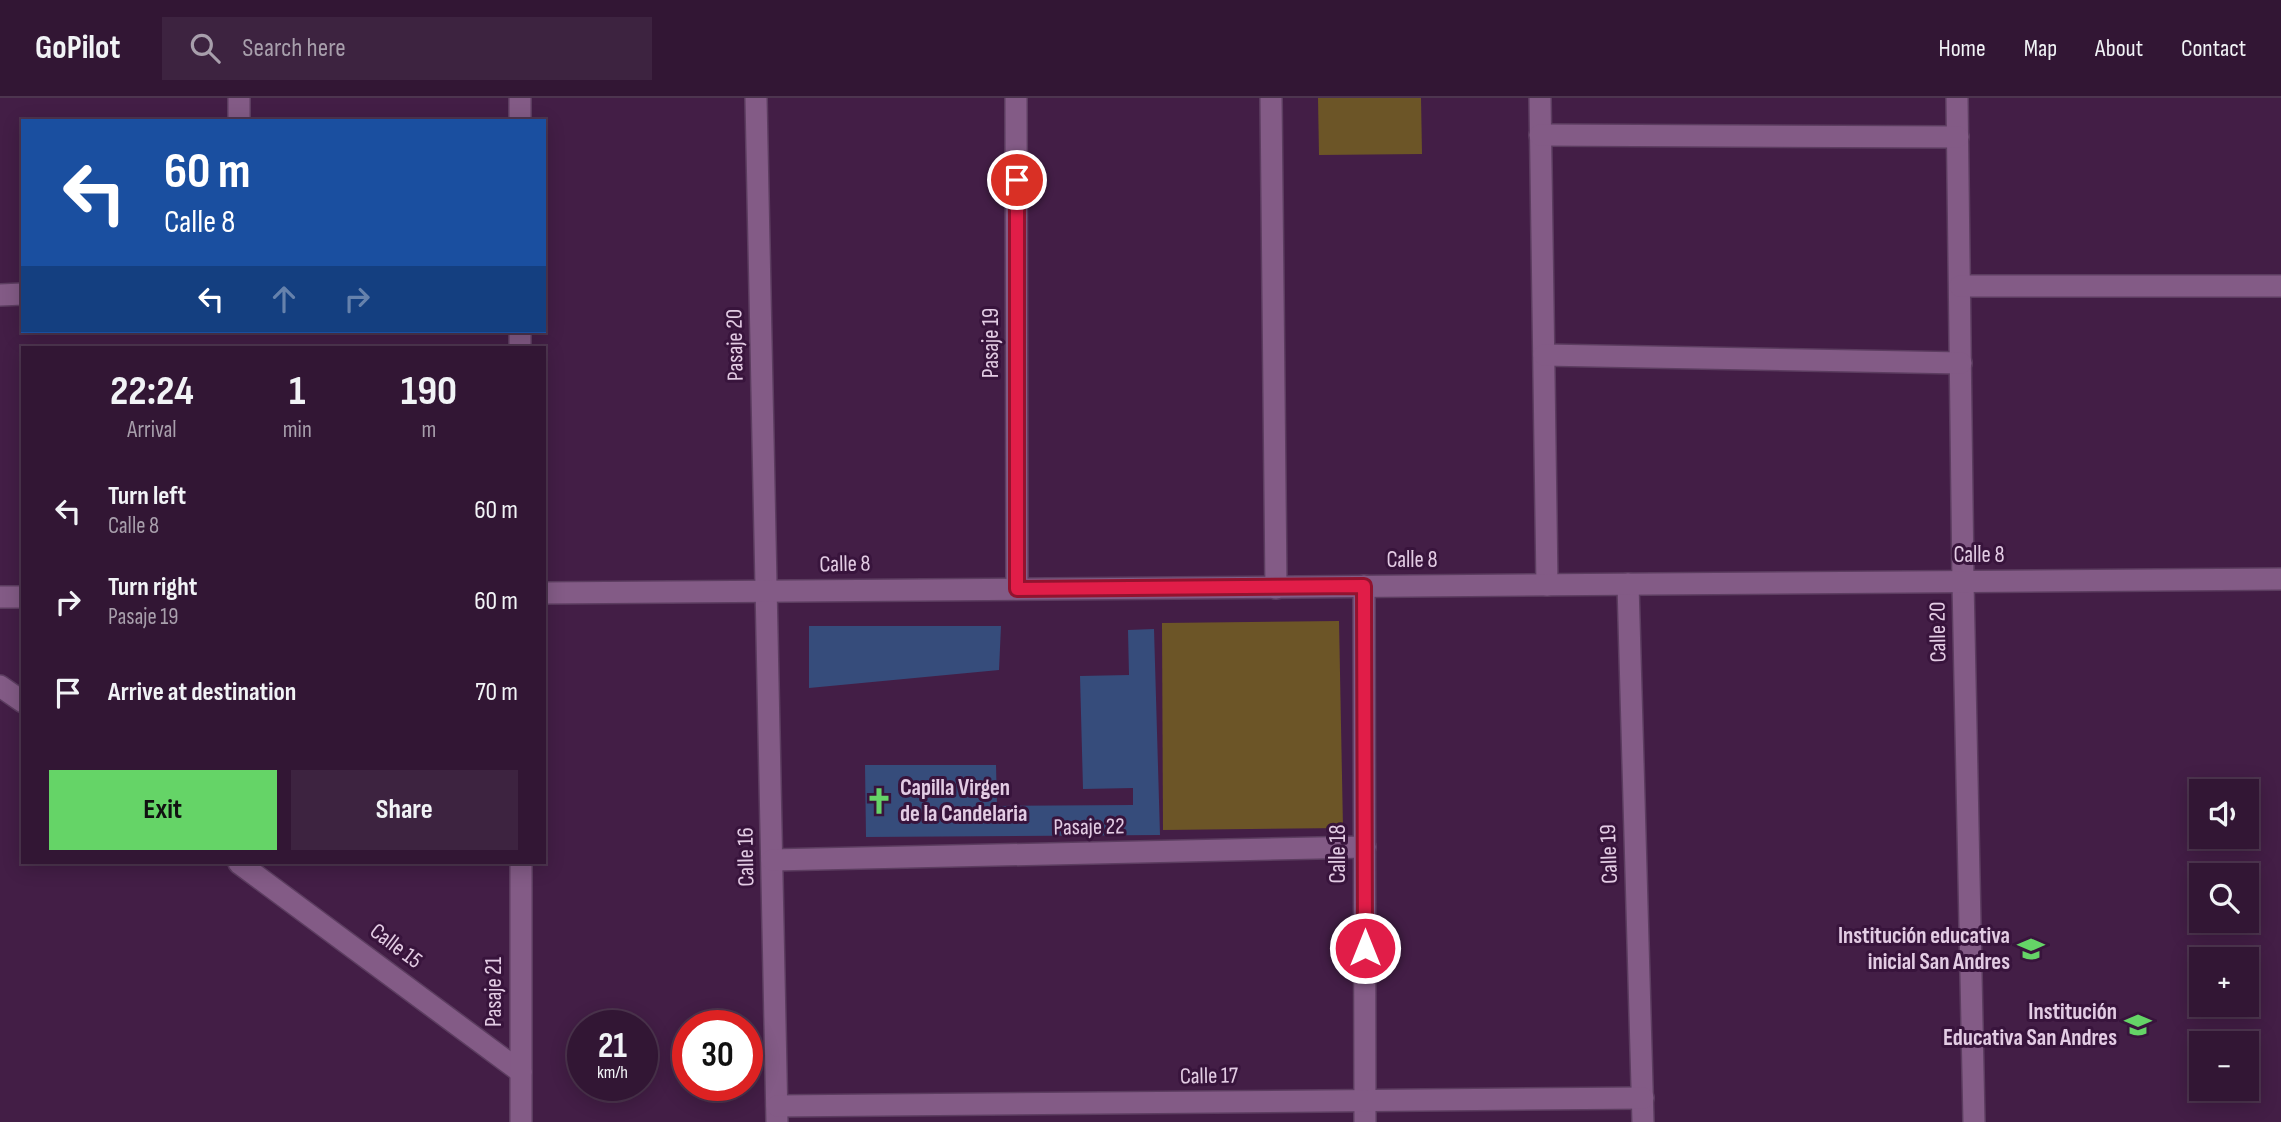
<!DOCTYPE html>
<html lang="en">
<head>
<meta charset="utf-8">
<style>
	:root { --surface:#321634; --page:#3d2340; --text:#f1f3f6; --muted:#a89fac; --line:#4d354f; --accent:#65d467 }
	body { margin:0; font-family:"Sofia Sans Condensed",sans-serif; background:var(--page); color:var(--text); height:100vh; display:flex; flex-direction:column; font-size:26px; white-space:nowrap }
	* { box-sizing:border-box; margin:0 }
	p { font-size:23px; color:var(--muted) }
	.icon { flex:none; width:38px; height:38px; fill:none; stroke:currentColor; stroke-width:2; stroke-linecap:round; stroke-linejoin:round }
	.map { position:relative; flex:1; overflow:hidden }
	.panel { position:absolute; left:21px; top:248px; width:525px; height:518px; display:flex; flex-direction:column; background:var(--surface); border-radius:0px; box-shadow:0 4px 18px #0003,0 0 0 2px var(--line) }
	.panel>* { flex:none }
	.top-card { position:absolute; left:21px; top:21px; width:525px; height:214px; border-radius:0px; box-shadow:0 4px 18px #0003,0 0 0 2px var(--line); background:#1a4fa0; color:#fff; overflow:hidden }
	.controls { position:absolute; left:2189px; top:681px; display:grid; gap:14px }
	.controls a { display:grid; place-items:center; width:70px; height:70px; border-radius:0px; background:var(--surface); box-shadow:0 4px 18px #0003,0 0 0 2px var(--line); font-size:35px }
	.speed { position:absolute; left:567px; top:912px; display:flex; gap:14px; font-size:35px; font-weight:700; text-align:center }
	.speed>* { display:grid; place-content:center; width:91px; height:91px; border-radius:50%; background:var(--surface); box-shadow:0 4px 18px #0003,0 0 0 2px var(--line); line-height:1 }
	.speed small { font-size:18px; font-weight:400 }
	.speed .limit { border:10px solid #d22; background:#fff; color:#111 }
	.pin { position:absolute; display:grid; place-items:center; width:60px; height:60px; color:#fff; margin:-30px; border:4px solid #fff; border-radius:50%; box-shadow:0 2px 7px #0007 }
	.me { position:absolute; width:77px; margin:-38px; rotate:0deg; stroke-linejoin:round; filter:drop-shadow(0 0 5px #0008) }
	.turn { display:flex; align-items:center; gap:24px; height:147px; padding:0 28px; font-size:32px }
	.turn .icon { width:91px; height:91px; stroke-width:2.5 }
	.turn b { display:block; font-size:49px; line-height:60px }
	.lanes { display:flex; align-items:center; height:66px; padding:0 28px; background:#0003; justify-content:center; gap:35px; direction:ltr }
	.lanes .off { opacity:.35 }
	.eta { display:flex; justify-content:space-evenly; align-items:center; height:119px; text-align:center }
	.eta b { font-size:42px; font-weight:700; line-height:49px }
	.cta { display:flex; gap:14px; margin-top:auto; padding:14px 28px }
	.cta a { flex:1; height:80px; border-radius:0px; background:var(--accent); color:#111; font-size:28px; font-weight:700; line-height:80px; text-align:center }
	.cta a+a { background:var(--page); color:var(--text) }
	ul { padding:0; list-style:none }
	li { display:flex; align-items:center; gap:21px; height:91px; padding:0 28px }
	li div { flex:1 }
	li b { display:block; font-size:26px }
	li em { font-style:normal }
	header { display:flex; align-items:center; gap:42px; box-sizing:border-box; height:98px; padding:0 35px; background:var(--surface); border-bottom:2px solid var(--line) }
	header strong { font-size:33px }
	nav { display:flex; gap:38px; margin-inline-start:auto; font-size:24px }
	.search { width:490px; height:63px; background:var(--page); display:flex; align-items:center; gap:18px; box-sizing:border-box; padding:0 24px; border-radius:0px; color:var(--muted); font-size:26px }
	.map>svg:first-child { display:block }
	.green { fill:#6c5527 }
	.building { fill:#364c7b }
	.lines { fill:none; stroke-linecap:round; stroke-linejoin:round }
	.minor-casing { stroke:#5c3d60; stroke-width:24 }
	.minor { stroke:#835b86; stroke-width:21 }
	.route-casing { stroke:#92132f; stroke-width:18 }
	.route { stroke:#e11d48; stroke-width:12 }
	.labels { text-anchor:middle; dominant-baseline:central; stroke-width:6; stroke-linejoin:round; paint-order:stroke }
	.street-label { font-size:23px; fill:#e3cce4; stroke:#38143c }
	.poi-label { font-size:23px; font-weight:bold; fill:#e3cce4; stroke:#38143c; text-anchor:end }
</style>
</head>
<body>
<header>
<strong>GoPilot</strong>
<div class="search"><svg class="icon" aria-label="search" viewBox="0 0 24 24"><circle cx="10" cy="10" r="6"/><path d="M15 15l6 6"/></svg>Search here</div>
<nav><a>Home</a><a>Map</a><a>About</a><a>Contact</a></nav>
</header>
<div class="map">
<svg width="2281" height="1024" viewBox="0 0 2281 1024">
	<rect width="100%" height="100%" fill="#431e46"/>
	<g class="green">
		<path d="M1318,0H1421L1422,56L1319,57Z"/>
		<path d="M1339,523L1343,730L1163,732L1162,525Z"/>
	</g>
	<g class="building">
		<path d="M809,528H1001L999,572L809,590Z"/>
		<path d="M1154,531L1160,737L866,739L865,667H996L997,708L1133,707V690L1083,691L1080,578L1129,577L1128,532Z"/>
	</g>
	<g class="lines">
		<defs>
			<g id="minor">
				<path d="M520,0V23"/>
				<path d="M756,0L777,1024"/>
				<path d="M1016,0L1017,491"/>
				<path d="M1271,0L1276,490"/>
				<path d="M1540,0L1547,487"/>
				<path d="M1957,0L1963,484L1974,1024"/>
				<path d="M239,23V0"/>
				<path d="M1540,37L1958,39"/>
				<path d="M1960,188H2281"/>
				<path d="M0,197L23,196"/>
				<path d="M520,233V250"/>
				<path d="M1544,257L1961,265"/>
				<path d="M1628,486L1643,1024"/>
				<path d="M1364,488L1365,1024"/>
				<path d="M544,495L2281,481"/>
				<path d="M0,499H23"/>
				<path d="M0,588L23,604"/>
				<path d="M772,762L1365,749"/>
				<path d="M239,765L521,974"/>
				<path d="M521,765V1024"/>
				<path d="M777,1008L1643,1000"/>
			</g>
		</defs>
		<use href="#minor" class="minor-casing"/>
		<use href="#minor" class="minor"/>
	</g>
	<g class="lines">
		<defs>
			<path id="route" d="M1017,82V491L1364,488L1365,850"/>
		</defs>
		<use href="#route" class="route-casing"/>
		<use href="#route" class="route"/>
	</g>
	<defs>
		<symbol id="church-bare" viewBox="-9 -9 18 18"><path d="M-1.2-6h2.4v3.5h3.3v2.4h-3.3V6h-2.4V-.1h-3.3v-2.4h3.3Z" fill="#65d467" stroke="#38143c" stroke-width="2.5" paint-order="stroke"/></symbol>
		<symbol id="school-bare" viewBox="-9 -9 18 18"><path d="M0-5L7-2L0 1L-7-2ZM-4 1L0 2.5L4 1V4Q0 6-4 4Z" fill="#65d467" stroke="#38143c" stroke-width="2.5" paint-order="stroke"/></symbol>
	</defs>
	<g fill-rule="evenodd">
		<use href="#church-bare" x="860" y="684" width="38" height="38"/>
		<use href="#school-bare" x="2012" y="832" width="38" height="38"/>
		<use href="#school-bare" x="2119" y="908" width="38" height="38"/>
	</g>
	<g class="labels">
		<g class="street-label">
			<text transform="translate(991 245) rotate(-90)">Pasaje 19</text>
			<text transform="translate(735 247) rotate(-91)">Pasaje 20</text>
			<text x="1979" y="457">Calle 8</text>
			<text x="1412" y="462">Calle 8</text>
			<text transform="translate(845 466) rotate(-1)">Calle 8</text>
			<text transform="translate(1938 534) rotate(-91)">Calle 20</text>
			<text transform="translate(1089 729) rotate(-1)">Pasaje 22</text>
			<text transform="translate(1338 756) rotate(-90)">Calle 18</text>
			<text transform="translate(1609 756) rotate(-92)">Calle 19</text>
			<text transform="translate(746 759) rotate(-91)">Calle 16</text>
			<text transform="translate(396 848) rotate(37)">Calle 15</text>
			<text transform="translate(494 894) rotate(-90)">Pasaje 21</text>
			<text transform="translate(1209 978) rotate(-1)">Calle 17</text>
		</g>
		<g class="poi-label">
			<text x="900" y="690" text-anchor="start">Capilla Virgen<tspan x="900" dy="26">de la Candelaria</tspan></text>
			<text x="2010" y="838">Institución educativa<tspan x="2010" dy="26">inicial San Andres</tspan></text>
			<text x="2117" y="914">Institución<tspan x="2117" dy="26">Educativa San Andres</tspan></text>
		</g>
	</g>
</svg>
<div class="controls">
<a><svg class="icon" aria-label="sound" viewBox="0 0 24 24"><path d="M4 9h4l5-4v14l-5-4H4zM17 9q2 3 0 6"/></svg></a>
<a><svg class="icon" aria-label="search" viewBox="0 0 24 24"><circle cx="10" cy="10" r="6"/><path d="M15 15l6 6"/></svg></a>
<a>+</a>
<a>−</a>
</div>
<div class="speed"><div>21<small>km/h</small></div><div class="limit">30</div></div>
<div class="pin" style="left:1017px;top:82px;background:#d93025"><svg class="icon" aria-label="arrive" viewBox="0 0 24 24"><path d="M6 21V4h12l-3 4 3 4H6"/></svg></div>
<svg class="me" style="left:1365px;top:850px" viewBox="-20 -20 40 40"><circle r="17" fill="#e11d48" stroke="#fff" stroke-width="3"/><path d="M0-11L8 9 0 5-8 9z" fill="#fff"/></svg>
<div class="top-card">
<div class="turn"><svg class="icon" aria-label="left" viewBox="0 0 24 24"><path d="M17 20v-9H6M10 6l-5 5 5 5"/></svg><div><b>60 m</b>Calle 8</div></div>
<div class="lanes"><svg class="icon" aria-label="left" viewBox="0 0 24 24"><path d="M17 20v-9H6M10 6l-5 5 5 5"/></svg><svg class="icon off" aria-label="ahead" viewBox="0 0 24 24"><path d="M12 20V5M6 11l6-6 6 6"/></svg><svg class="icon off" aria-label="right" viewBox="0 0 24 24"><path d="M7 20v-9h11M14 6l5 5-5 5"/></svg></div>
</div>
<section class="panel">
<div class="eta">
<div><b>22:24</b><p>Arrival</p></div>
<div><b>1</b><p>min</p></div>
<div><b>190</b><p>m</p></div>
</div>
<ul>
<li><svg class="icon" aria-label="left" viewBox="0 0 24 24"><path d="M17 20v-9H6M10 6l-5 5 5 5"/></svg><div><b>Turn left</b><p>Calle 8</p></div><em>60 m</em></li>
<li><svg class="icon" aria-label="right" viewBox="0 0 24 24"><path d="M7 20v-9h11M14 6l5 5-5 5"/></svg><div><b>Turn right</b><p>Pasaje 19</p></div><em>60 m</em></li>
<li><svg class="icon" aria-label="arrive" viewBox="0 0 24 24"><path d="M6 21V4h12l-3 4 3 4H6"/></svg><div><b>Arrive at destination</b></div><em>70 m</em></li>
</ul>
<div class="cta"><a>Exit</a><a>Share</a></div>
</section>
</div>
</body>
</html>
